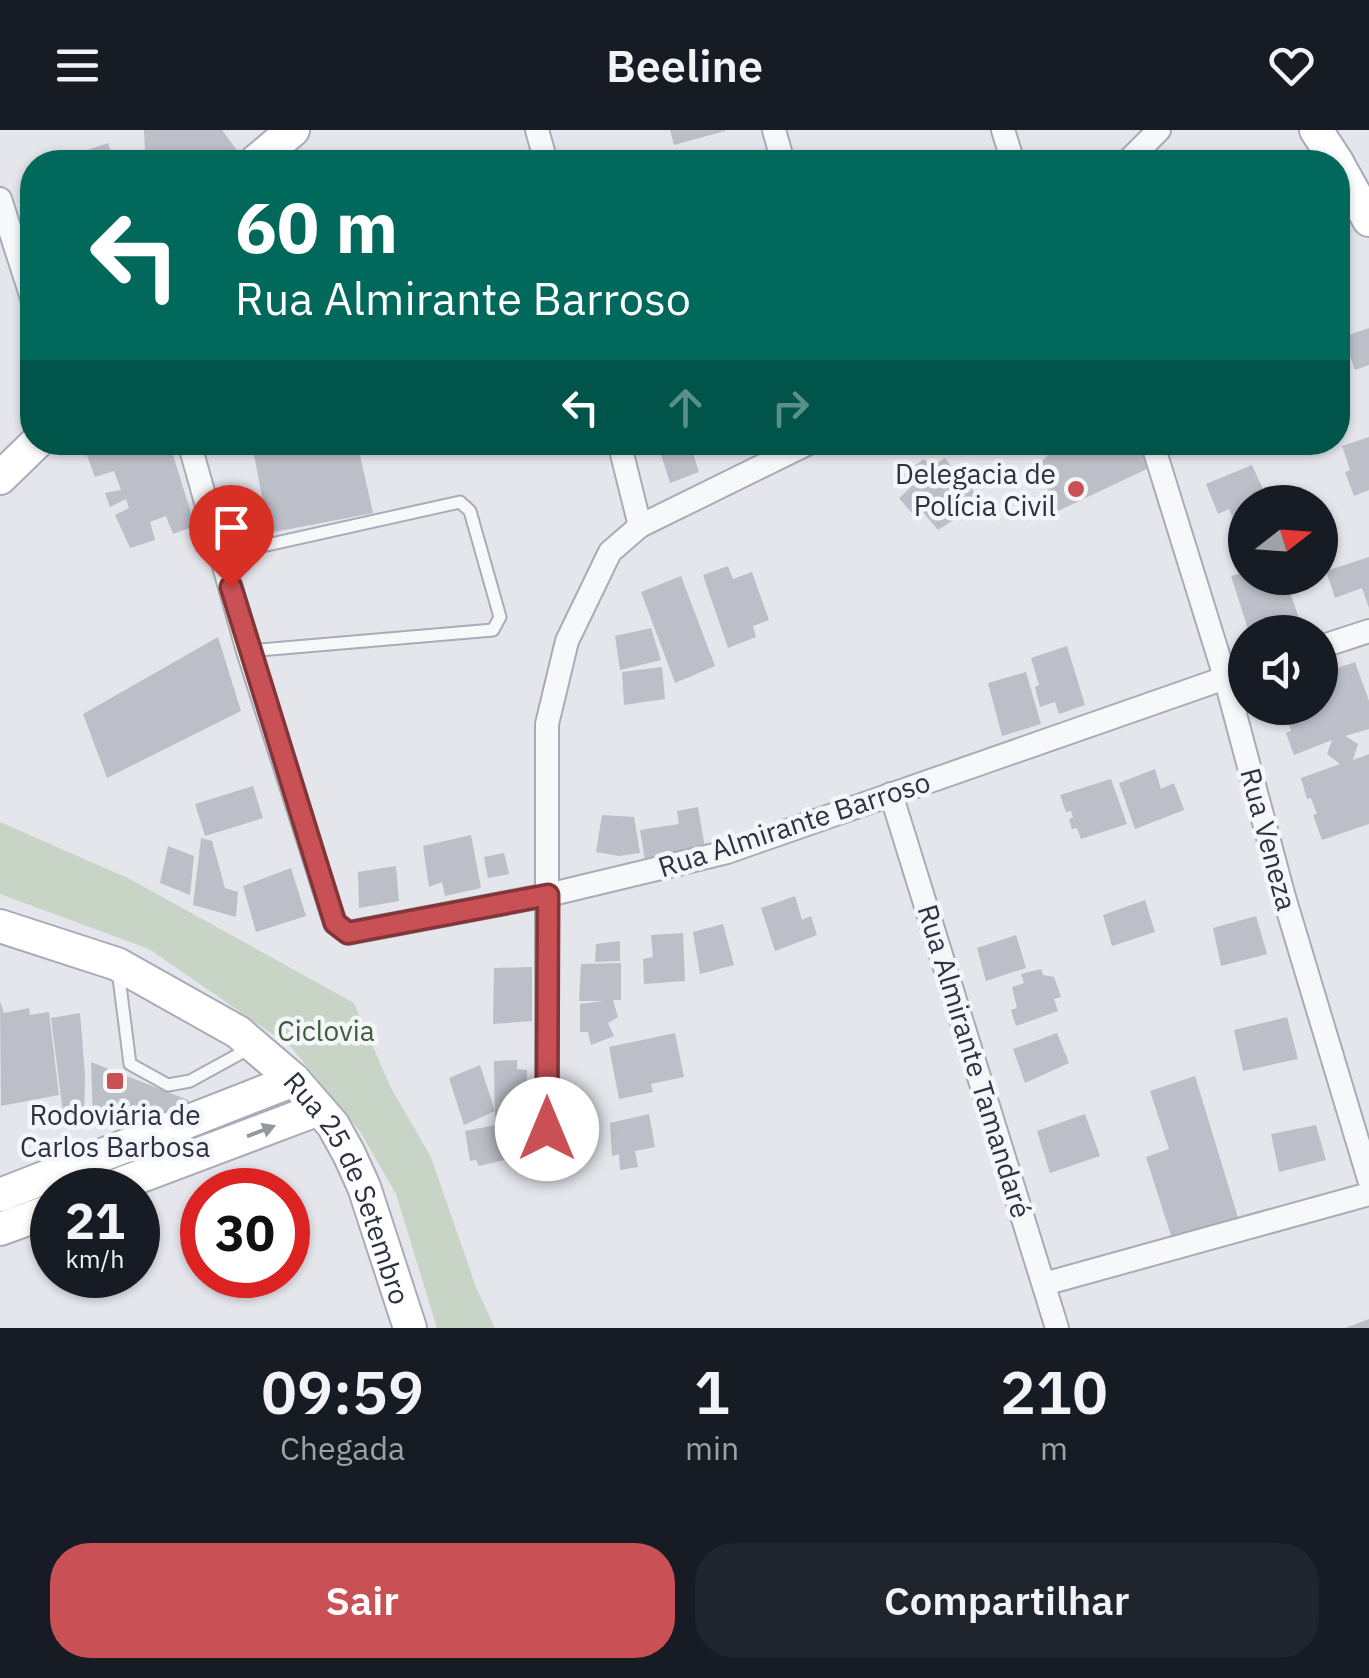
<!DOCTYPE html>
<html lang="pt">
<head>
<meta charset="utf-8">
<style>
	:root { --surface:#171b24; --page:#20242c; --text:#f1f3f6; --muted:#9ea1a6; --accent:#c95156 }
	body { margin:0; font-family:"IBM Plex Sans",sans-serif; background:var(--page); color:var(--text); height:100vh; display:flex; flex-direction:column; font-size:38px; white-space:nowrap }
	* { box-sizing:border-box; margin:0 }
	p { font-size:32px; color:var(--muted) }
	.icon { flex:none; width:55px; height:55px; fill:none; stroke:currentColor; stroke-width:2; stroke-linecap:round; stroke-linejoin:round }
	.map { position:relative; height:1198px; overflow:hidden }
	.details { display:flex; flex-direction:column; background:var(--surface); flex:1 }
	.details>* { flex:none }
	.hud { position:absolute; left:20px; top:20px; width:1330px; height:305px; border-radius:40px; box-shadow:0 2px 8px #0004; background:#00695c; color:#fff; overflow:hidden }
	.needle { width:65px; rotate:73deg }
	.controls { position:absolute; left:1228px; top:355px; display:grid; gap:20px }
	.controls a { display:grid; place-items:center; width:110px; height:110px; border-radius:50%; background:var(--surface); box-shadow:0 2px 8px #0004; font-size:50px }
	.speed { position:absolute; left:30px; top:1038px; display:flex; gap:20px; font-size:50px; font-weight:700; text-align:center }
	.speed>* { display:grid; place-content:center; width:130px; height:130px; border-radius:50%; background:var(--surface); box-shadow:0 2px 8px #0004; line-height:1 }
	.speed small { font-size:25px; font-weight:400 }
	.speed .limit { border:15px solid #d22; background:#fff; color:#111 }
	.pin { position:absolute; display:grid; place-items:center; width:85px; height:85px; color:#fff; margin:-102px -42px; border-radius:50% 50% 50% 0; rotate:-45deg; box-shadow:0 0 10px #0007 }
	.pin .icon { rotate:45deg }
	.me { position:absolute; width:110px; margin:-55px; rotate:0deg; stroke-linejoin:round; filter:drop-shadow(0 0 8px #0008) }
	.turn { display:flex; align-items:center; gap:35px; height:210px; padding:0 50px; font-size:45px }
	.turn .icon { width:130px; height:130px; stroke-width:2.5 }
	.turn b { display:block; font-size:70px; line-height:85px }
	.lanes { display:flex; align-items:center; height:95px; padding:0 50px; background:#0003; justify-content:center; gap:50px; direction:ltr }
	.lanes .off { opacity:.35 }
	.eta { display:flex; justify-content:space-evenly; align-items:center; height:170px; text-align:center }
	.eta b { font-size:60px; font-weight:600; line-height:70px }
	.action { display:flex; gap:20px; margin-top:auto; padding:20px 50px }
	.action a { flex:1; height:115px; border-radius:40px; background:var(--accent); color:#fff; font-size:40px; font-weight:600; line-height:115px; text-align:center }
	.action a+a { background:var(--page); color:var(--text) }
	header { display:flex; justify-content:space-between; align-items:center; height:130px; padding:0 50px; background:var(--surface); font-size:45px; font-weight:600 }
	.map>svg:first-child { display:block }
	.green { fill:#c8d5c6 }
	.building { fill:#bcbfc8 }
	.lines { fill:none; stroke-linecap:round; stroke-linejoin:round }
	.lane-casing { stroke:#a9acb6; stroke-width:15 }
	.street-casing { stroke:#a9acb6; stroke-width:26 }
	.secondary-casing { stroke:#a9acb6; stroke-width:36 }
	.lane { stroke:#f7f8fa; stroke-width:11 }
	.street { stroke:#f7f8fa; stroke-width:22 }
	.secondary { stroke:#fff; stroke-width:32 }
	.oneway { fill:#9698a1 }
	.route-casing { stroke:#833538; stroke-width:25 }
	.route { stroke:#c95156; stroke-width:18 }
	.poi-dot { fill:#c95156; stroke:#f4f6f9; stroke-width:4 }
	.labels { text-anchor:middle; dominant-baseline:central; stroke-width:9; stroke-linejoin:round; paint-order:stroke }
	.poi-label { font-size:28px; fill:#2d3243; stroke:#f4f6f9; text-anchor:end }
	.street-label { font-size:28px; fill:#2d3243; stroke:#f4f6f9 }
	.park-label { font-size:28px; fill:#3d5f3a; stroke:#f4f6f9 }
</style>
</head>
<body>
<header><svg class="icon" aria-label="menu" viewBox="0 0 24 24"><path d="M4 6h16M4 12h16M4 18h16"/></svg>Beeline<svg class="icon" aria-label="heart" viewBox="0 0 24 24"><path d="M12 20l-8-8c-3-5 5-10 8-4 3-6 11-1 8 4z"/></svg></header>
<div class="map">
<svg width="1369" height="1198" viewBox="0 0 1369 1198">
	<rect width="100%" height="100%" fill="#e4e6ec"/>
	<path class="green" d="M0,692L130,749L354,873L391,958L431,1027L476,1157L495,1198H437L396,1064L361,1003L291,917L149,819L0,764Z"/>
	<g class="building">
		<path d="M144,0H222L239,23L230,32H135V21L145,22Z"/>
		<path d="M670,0H725V1L674,15Z"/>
		<path d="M108,13L114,32H52Z"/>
		<path d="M1369,198V235L1355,240L1343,207Z"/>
		<path d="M1369,307V360L1354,366L1345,342L1350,340L1342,316Z"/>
		<path d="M131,312H169L195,396L173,404L166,386L150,392L155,410L130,418L115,385L129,378L126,369L110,377L105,363L121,360L114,341L95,347L86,323L97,319L98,325Z"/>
		<path d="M330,312H357L373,383L269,403L254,325Z"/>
		<path d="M657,312H689L699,342L670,353Z"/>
		<path d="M1061,312H1140L1151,337L1058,381L1037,336Z"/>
		<path d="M945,328L961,349L967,346L979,374L938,400L921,380L914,386L899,368L910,358L901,346L924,329L931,337Z"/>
		<path d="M1252,335L1264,361L1260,364L1264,372H1245V392L1242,393L1240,386L1233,389L1229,379L1218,384L1206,354Z"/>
		<path d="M1369,427V478L1362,458L1335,468L1326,441Z"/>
		<path d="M728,436L733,449L752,442L769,490L753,496L756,507L728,518L703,445Z"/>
		<path d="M1245,442V448H1285L1299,488L1258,502H1249L1231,446Z"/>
		<path d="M681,446L715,536L675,553L641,462Z"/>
		<path d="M651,498L661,530L620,540L615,506Z"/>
		<path d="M218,507L241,581L107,648L83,584Z"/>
		<path d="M1067,516L1085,575L1059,584L1055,572L1040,577L1035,557L1039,555L1031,528Z"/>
		<path d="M1355,532L1369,571V599L1345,606L1358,614L1353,630L1369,624V694L1322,710L1313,685L1317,684L1311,668L1307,669L1301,648L1340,634L1327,624L1332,610L1294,625L1286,603L1291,601L1285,582L1280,584L1278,578H1320V544Z"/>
		<path d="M662,537L665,569L624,575L622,542Z"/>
		<path d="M1026,542L1041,594L1002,606L988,553Z"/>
		<path d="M1155,639L1161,659L1174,653L1184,680L1135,699L1119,653Z"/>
		<path d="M1111,649L1127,694L1081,709L1077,698L1072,699L1069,689L1073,687L1071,681L1066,682L1060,665Z"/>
		<path d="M253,656L263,688L205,706L195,674Z"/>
		<path d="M698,677L706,724L646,736L640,700L679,694L677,681Z"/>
		<path d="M602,685L634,687L640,723L619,726L596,722Z"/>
		<path d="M471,705L481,758L445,766L442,752L429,757L423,716Z"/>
		<path d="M201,708L212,711L225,758L238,762L236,787L193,775Z"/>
		<path d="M168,716L194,726L190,765L160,753Z"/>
		<path d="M504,723L509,744L488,748L484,727Z"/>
		<path d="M396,736L399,771L359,778L358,742Z"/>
		<path d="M291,738L306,786L256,802L243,756Z"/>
		<path d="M795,766L802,790L811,786L817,805L775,821L761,778Z"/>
		<path d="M1145,770L1155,802L1112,816L1103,785Z"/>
		<path d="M1256,786L1267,824L1221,836L1213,798Z"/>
		<path d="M723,794L734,835L700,844L693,802Z"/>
		<path d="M683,803L685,851L644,854L643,829L653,827L651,805Z"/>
		<path d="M1016,805L1026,838L986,851L977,818Z"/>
		<path d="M620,811V831L595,832L596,814Z"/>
		<path d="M621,833V870H613L618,887L608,893L614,906L591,915L588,902H580V874L603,871H579L581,834Z"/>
		<path d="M532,837V891L493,894L494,838Z"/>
		<path d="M1041,839L1043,845L1054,847L1061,867L1054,869L1058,881L1016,896L1011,880L1017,878L1012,857L1024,853L1021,844Z"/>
		<path d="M0,871L4,883L29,878L30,885L49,882L59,965L1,976Z"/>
		<path d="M80,883L85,945L84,995L65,999L51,888Z"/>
		<path d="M1287,887L1298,929L1243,941L1234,900Z"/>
		<path d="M675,903L684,947L651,954L653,962L619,969L609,917Z"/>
		<path d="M1057,903L1069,933L1025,953L1013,919Z"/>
		<path d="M517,930V939L527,940V983L495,987L494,931Z"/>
		<path d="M91,932L188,970L192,979L134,1000L93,992Z"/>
		<path d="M480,935L495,981L464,995L449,948Z"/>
		<path d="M1195,946L1240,1094L1174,1115L1146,1027L1169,1019L1150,961Z"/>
		<path d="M649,984L655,1017L635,1021L638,1037L620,1040L619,1024L612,1026L610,993Z"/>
		<path d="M1085,984L1100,1026L1050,1043L1037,1001Z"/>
		<path d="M527,989L530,1024L479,1036L476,1030L470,1031L465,1001Z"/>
		<path d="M1316,995L1326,1030L1279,1042L1271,1004Z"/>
		<path d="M1369,1189V1198H1345Z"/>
	</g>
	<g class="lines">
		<defs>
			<g id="lane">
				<path d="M222,425L460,372L470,381L500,487L493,500L248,521"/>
				<path d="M118,840L130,934L168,955L190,951L252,917"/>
			</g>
			<g id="street">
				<path d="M537,0L546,32"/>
				<path d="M774,0L783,32"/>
				<path d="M1003,0L1013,32"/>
				<path d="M1127,32L1159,0"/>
				<path d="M0,69L32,168"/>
				<path d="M189,312L248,521L335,793L348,803L548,765L727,722L1245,541"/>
				<path d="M619,312L640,396"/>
				<path d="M1152,312L1225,547L1284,767L1369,1049"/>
				<path d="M1320,517L1369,501"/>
				<path d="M891,664L1057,1198"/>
				<path d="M547,999V594L567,511L610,422L640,396L811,312"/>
				<path d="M1044,1154L1369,1064"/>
			</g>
			<g id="secondary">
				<path d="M1316,0L1337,32"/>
				<path d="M255,32L293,0"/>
				<path d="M1338,34L1369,90"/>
				<path d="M0,348L37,312"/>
				<path id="s1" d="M0,796L117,834L238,902L294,950L333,995L349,1024L364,1057L410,1198"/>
				<path d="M104,1060L319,979"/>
				<path d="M0,1065L294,950"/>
				<path d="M0,1099L52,1080"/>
			</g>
		</defs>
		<use href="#lane" class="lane-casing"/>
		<use href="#street" class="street-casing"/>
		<use href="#secondary" class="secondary-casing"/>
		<use href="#lane" class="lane"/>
		<use href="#street" class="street"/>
		<use href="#secondary" class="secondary"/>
	</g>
	<defs><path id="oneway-solid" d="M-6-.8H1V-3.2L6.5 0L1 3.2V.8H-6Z" transform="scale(2.5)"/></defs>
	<use class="oneway" href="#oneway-solid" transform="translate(261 1001) rotate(-21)"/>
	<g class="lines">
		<defs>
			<path id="route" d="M231,457L335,793L348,803L548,765L547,999"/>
		</defs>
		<use href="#route" class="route-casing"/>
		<use href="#route" class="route"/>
	</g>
	<g class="poi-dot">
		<circle cx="1076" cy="359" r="10"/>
		<rect x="105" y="941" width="20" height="20" rx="5"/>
	</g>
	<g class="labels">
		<g class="poi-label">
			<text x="1056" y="343">Delegacia de<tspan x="1056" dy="32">Polícia Civil</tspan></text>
			<text x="115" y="984" text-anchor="middle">Rodoviária de<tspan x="115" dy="32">Carlos Barbosa</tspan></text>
		</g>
		<g class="street-label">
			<text transform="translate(794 694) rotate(-18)">Rua Almirante Barroso</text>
			<text transform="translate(1269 709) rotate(75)">Rua Veneza</text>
			<text transform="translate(975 931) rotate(73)">Rua Almirante Tamandaré</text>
			<text stroke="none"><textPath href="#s1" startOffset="458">Rua 25 de Setembro</textPath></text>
		</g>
		<g class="park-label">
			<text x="326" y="900">Ciclovia</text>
		</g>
	</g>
</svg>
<div class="controls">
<a><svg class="needle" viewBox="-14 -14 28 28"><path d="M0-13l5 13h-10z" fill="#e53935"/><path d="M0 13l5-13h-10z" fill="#9ea1a6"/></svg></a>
<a><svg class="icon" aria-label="sound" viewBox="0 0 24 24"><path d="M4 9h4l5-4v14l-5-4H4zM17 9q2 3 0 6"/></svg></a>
</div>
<div class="speed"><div>21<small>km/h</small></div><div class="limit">30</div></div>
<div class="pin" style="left:231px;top:457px;background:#d93025"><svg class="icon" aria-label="arrive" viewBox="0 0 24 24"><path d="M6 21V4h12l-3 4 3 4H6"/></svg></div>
<svg class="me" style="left:547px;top:999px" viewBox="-20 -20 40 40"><circle r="19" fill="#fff"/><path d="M0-13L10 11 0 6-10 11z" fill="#c95156"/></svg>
<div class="hud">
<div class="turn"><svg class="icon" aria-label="left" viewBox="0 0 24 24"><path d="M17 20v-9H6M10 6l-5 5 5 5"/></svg><div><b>60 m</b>Rua Almirante Barroso</div></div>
<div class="lanes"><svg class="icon" aria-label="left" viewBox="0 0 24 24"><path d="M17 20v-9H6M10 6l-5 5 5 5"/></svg><svg class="icon off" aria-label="ahead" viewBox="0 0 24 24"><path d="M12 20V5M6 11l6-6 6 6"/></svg><svg class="icon off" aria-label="right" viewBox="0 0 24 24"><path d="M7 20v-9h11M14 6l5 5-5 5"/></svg></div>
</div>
</div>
<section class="details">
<div class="eta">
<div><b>09:59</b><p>Chegada</p></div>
<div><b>1</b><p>min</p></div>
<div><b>210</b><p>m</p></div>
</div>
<div class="action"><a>Sair</a><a>Compartilhar</a></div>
</section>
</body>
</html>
